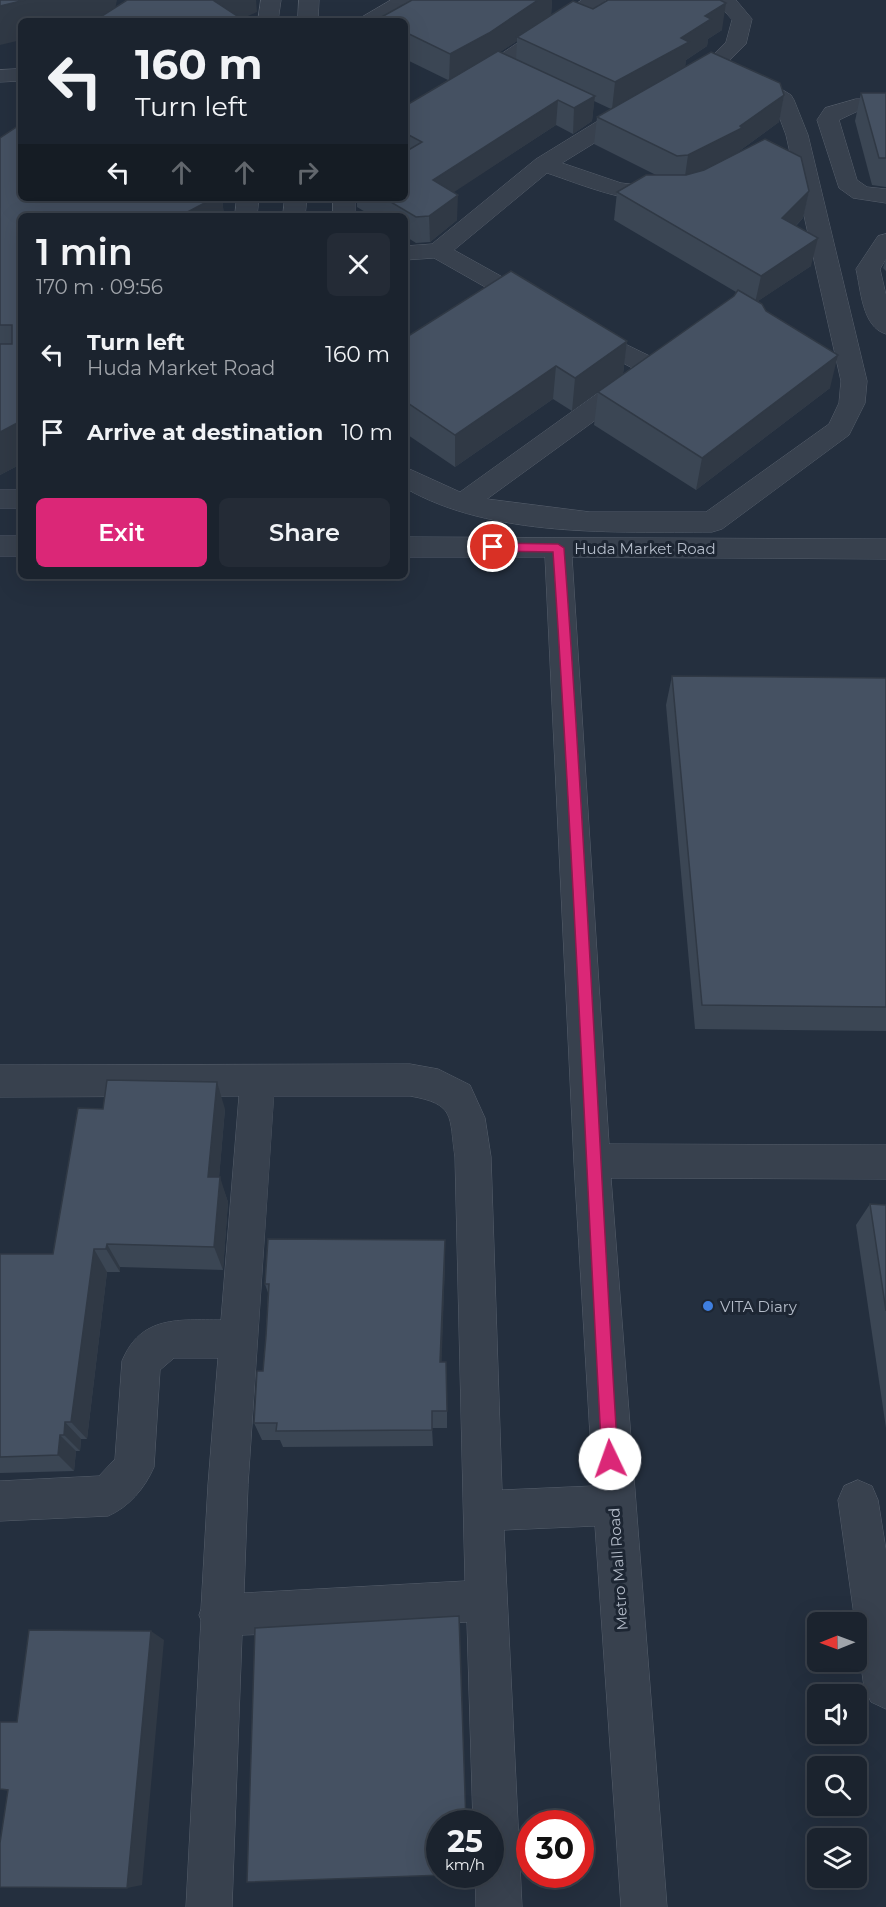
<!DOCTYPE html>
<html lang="en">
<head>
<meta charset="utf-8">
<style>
	:root { --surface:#1b232e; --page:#242b36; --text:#f1f3f6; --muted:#a0a4aa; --line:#39404a; --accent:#db2777 }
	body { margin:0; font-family:Montserrat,sans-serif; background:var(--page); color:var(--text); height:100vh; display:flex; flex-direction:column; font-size:22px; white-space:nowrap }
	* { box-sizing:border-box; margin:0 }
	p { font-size:20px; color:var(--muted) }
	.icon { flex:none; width:33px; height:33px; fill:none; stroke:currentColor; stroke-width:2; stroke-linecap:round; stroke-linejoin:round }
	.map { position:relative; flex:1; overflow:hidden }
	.panel { position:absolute; left:18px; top:213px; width:390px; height:366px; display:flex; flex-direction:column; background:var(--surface); border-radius:9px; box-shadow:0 6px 24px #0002,0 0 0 2px var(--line) }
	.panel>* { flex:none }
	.top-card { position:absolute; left:18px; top:18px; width:390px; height:183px; border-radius:9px; box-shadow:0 6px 24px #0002,0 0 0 2px var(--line); background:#1b232e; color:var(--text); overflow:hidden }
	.needle { width:39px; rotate:269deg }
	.buttons { position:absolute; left:807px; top:1612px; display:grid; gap:12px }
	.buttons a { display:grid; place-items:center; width:60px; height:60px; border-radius:9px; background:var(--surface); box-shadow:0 6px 24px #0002,0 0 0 2px var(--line); font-size:30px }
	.speed { position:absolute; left:426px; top:1810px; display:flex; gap:12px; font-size:30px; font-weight:700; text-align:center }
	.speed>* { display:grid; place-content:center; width:78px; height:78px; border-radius:50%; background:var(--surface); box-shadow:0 6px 24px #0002,0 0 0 2px var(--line); line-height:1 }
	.speed small { font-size:15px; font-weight:400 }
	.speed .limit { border:9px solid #d22; background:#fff; color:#111 }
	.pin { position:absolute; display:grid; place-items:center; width:51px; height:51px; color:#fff; margin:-26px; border:3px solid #fff; border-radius:50%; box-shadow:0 2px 6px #0007 }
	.me { position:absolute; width:66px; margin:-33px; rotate:357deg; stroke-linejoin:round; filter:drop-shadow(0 0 4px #0008) }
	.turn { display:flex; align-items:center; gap:21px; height:126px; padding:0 18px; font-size:27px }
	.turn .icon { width:78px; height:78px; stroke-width:2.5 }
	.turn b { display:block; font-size:42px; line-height:51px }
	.lanes { display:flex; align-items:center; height:57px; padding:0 18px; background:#0003; justify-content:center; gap:30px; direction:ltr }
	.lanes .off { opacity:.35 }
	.round { display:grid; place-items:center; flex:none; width:63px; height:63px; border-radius:9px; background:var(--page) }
	.head { display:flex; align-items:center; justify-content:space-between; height:102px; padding:0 18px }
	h1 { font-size:36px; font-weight:600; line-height:45px }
	.cta { display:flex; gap:12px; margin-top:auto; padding:12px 18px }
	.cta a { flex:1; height:69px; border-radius:9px; background:var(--accent); color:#fff; font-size:24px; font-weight:600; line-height:69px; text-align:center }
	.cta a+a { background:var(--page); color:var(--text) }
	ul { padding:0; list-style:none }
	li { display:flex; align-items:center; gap:18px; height:78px; padding:0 18px }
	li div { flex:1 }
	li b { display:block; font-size:22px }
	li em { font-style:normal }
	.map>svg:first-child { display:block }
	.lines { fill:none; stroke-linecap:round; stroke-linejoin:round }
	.minor-casing { stroke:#565f6c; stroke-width:1 }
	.minor { fill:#38414e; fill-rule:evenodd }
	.wall { fill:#3b4654; fill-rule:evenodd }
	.shaded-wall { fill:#303945 }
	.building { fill:#455162; stroke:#303945; stroke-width:1.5 }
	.route { fill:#db2777; stroke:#8e194d; stroke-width:1.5 }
	.shop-dot { fill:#3f7fe0; stroke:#1d2633; stroke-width:2 }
	.labels { text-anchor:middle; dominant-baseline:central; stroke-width:6; stroke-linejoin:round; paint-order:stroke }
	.street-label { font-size:15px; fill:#b4bcc9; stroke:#1d2633 }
	.poi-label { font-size:15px; fill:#b4bcc9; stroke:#1d2633; text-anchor:start }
</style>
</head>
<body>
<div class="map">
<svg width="886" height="1907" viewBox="0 0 886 1907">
	<rect width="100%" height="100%" fill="#242f3e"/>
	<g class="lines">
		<defs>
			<g id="minor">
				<path d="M261,0H281L278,21H258Z"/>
				<path d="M299,0H319L318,21H298Z"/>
				<path d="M391,0H416L413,4L384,21H359L362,17Z"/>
				<path d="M582,0H606L603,4L503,70L413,122L405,123V108L489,62Z"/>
				<path d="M715,0H736L752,19L746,44L729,61L757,74L791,95L794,100L808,135L867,381L865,403L849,435L722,529L712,532C615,532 492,538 405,488V467L460,492L623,375L632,373L641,375L645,381L641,387L487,499L590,512H706L829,424L839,403L841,381L786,135L774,103L743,82L708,67L705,63L726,42L732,20Z"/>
				<path d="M21,69V81L0,82V70Z"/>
				<path d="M856,99H886V111H858L839,120L857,180L867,187L886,189V203L853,198L839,188L817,120L825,108Z"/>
				<path d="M635,102L643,103L646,108L643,113L562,163L621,183L674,189L677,194L674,199C636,208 583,185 547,173L454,250L542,299L545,304L542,309L533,312L524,309L434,258L405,260V246L432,244L536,159L627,103Z"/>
				<path d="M237,198H259L257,216H235Z"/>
				<path d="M285,198H307L305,216H283Z"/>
				<rect x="333" y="198" width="22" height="18"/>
				<path d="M886,234V259L880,269L886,295V334C862,327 861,290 856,269L878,236Z"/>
				<path d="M586,325L660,361L663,367L660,373L651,375L642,373L577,339L574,333L577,327Z"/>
				<rect x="0" y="490" width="21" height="18"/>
				<rect x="0" y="536" width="21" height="20"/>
				<path d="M405,537L886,539V559L572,557L609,1144L886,1145V1179L611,1178L667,1907H621L595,1526L504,1530L522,1907H476L475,1875H490V1824H473L467,1622L330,1632L242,1635L232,1907H186L201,1620L199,1615L201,1609L208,1485L218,1358H174L160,1370L154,1467C145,1488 129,1507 108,1516L0,1521V1481L99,1476L115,1459L122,1361C141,1315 179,1320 221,1320L239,1096L0,1097V1065L410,1064L438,1069L470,1085L485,1118L491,1157L502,1490L593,1486L574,1163L545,557H405ZM274,1096H410C456,1104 449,1116 455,1157L465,1581L244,1593L248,1485Z"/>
				<path d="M858,1480L872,1486L878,1500L886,1550V1709L871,1702L864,1687L838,1500L844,1486Z"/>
			</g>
		</defs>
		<use href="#minor" class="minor-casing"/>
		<use href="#minor" class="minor"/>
	</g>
	<g class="wall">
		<path d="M412,0H552L551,15L593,9L722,30L708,39L707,46L686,60L685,66L784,95L779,122L738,152V154L809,191L803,218L796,226L811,266L758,301L830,388L696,490L594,425L598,392L572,411L553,399L455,467L405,433V338L627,341L623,374L734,296L736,292L614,220L617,192L656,175L594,144L597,117L611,109L594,101L592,121L573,134L556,125L453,192L457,220L430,242L416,243L405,236V216H372L357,207V198H405V106L448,80L405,59V21H378V19ZM517,41L516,59L500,52Z"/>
		<path d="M861,93H886V187L872,185L855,121Z"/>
		<path d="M0,138L21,198H222L224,216H21V464L0,475Z"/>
		<path d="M886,258V271L883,268Z"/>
		<path d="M672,676L886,678V1031L695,1029L666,705Z"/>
		<path d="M103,1109H225L219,1177L228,1202L223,1270L120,1267V1272H107L87,1439H81L80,1451H76L74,1471L0,1473V1254H53Z"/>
		<path d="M870,1204L886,1205V1428L856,1225Z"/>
		<path d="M445,1263L441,1362L447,1411V1428H432L433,1446L283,1447L280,1440H262L254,1423L263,1371L266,1336L268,1293L265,1284Z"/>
	</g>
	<g class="shaded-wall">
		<path d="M25,0H117L113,19L105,21H21V40L0,45V6Z"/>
		<path d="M213,0H256L257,12L248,16V21H216Z"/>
		<path d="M538,0H552L551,18L517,37V41L488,60L449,81L450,54Z"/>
		<path d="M726,3L722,30L708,39L707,46L686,60L685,69L612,109L615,82L705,16Z"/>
		<path d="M784,95L779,122L738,152L737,155L684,183L688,155L740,126Z"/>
		<path d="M595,96L592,121L573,134L574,108Z"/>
		<path d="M558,100L556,125L433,206V180Z"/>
		<path d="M809,191L803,218L776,246L782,218Z"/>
		<path d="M458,195L457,220L430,242L429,216Z"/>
		<path d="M208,198H222L224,216H180Z"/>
		<path d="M818,238L811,266L755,303L761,276Z"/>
		<path d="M627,341L623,374L572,411L575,378Z"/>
		<path d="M838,355L830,388L696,490L702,458Z"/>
		<path d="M556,366L553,399L455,467V435Z"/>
		<path d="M21,421V464L0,475V432Z"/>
		<path d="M217,1082L225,1109L217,1202L208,1177Z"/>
		<path d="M220,1177L228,1202L223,1270L214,1247Z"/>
		<path d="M445,1240V1263L441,1381L440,1362Z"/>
		<path d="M107,1244L120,1267V1272L106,1249Z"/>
		<path d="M94,1249L107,1272L87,1439L71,1422Z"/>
		<path d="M65,1422L81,1439L80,1451L64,1435Z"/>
		<path d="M60,1435L76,1451L74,1471L58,1455Z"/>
		<path d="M151,1631L164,1640L142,1885L127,1888Z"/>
	</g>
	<g class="building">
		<path d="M0,0H25L0,6Z"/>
		<path d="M127,0H213L245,21H94Z"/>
		<path d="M412,0H538L489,33L450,54L405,32V21H383L378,19Z"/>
		<path d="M608,0H720L726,3L705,16L711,19L681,38L689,42L615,82L517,37L573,1L593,9Z"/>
		<path d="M498,51L595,96L574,108L558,100L433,180L458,195L429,216L416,217L384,198H405V152L422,142L405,133V106Z"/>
		<path d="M711,52L780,83L784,95L740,126L742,128L688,155L677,156L597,117Z"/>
		<path d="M861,93H886V158H879Z"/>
		<path d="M21,124V198H214L180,216H21V421L0,432V344H12V325H0V138Z"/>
		<path d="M765,139L801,157L809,191L782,218L818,238L761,276L617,192L646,175H686L704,170Z"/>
		<path d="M511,271L627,341L575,378L556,366L455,435L405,401V338Z"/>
		<path d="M738,290L762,304L766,311L838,355L702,458L598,392L734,296Z"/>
		<path d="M672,676L886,678V1007L702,1005Z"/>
		<path d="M107,1080L217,1082L208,1177H220L214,1247L107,1244L106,1249H94L71,1422H65L64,1435H60L58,1455L0,1457V1254H53L78,1108L103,1109Z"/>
		<path d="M870,1204L886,1205V1311Z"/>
		<path d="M268,1239L445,1240L440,1362H446L447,1411H432V1430L276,1431L277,1423H254L257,1371H263L266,1336L269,1284H265Z"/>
		<path d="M459,1616L466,1824H440V1875H445L247,1882L255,1628Z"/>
		<path d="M29,1630L151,1631L127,1888L0,1887V1843L8,1790L0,1789V1722H17Z"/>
	</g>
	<path class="route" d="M493,543L558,544L564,548C587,851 599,1156 618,1459L616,1465L610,1468L604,1465L602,1459C585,1157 574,854 553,552L493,551L487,547Z"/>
	<circle class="shop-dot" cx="708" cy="1306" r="6"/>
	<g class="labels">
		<g class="street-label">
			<text x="645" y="548">Huda Market Road</text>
			<text transform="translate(618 1569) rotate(-94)">Metro Mall Road</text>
		</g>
		<g class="poi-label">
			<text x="720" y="1306">VITA Diary</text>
		</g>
	</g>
</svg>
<div class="buttons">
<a><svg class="needle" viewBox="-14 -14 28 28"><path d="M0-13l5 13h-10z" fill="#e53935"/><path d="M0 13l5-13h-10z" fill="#a0a4aa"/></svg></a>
<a><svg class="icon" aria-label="sound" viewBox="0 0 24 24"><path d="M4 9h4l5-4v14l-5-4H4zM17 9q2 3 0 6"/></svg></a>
<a><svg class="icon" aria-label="search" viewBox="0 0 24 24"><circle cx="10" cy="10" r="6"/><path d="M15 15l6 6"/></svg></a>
<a><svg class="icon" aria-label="layers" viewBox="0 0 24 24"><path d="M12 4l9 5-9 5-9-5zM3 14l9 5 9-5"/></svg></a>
</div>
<div class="speed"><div>25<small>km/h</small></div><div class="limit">30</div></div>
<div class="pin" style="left:493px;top:547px;background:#d93025"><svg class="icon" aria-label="arrive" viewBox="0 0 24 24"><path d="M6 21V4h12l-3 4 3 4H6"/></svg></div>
<svg class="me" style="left:610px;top:1459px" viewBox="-20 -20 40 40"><circle r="19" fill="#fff"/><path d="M0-13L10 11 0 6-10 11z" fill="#db2777"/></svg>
<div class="top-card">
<div class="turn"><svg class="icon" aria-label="left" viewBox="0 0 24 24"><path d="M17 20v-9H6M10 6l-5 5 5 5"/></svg><div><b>160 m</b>Turn left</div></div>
<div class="lanes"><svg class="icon" aria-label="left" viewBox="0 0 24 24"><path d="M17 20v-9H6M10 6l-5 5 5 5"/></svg><svg class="icon off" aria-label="ahead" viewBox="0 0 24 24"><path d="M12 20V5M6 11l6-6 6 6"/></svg><svg class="icon off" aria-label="ahead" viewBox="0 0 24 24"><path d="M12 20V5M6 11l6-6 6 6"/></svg><svg class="icon off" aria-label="right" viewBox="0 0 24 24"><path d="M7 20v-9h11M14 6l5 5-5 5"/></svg></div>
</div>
<section class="panel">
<div class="head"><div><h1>1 min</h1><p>170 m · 09:56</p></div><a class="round"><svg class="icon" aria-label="close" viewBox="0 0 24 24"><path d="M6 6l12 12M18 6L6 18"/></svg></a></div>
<ul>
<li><svg class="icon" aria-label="left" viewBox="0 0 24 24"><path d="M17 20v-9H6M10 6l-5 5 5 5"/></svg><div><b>Turn left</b><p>Huda Market Road</p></div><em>160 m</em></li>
<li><svg class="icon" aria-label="arrive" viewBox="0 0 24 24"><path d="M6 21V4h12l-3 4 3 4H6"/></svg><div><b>Arrive at destination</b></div><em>10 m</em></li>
</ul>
<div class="cta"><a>Exit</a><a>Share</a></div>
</section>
</div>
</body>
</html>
